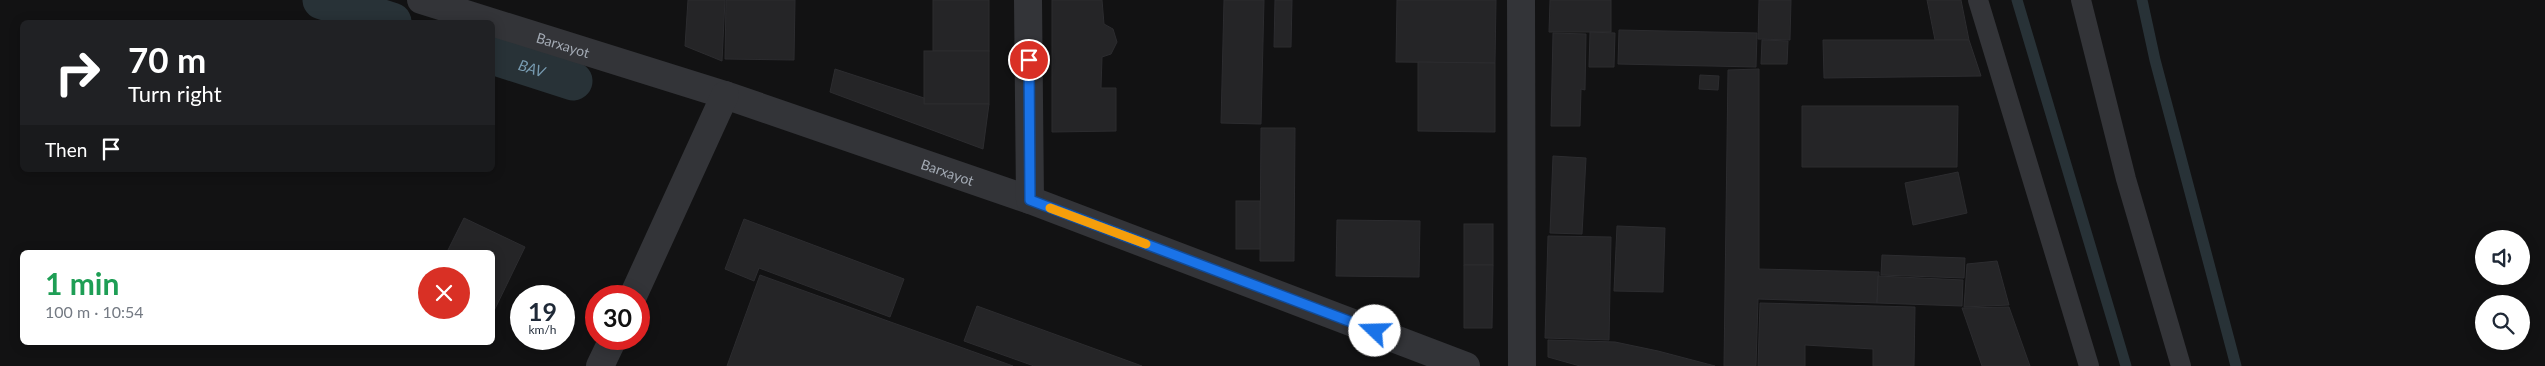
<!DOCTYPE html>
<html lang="en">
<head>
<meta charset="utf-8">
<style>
	:root { --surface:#fff; --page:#f2f2f3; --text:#1f2937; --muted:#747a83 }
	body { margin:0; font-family:Lato,sans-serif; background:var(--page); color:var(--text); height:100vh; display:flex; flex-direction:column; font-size:19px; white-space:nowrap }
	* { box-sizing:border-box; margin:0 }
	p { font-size:16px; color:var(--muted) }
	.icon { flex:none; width:28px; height:28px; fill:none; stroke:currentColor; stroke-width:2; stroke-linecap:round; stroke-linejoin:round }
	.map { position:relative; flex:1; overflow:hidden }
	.details { position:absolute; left:20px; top:250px; width:475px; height:95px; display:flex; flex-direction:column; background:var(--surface); border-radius:8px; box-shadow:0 2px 12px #0003 }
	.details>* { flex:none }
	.banner { position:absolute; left:20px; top:20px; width:475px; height:152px; border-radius:8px; box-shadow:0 2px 12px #0003; background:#202124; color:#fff; overflow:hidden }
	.controls { position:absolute; left:2475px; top:230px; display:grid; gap:10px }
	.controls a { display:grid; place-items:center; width:55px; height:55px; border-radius:50%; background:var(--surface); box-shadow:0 2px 12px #0003; font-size:25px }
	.speed { position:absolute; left:510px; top:285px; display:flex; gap:10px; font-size:25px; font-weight:700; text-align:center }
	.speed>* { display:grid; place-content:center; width:65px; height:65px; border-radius:50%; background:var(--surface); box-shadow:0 2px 12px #0003; line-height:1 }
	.speed small { font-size:12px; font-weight:400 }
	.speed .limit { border:8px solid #d22; background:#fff; color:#111 }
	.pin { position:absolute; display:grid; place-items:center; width:42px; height:42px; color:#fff; margin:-21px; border:2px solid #fff; border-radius:50%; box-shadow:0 1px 5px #0007 }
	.me { position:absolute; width:55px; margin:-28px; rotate:291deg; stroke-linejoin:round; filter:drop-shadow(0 0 4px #0008) }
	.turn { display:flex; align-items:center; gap:18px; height:105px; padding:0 25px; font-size:22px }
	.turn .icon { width:65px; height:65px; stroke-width:2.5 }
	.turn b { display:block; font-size:35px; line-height:42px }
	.then { display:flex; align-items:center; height:48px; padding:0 25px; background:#0003; gap:10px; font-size:19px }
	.round { display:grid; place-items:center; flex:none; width:52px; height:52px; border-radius:26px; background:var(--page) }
	.overview { display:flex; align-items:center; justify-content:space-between; height:85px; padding:0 25px }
	h1 { font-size:30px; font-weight:700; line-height:38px; color:#1e9e55 }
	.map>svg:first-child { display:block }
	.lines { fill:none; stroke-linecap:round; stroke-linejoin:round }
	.stream { stroke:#283237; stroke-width:11 }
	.canal { stroke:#283237; stroke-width:39 }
	.building { fill:#252527; stroke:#2c2c2f }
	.service { stroke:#333438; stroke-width:20 }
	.minor { stroke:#333438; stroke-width:28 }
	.route-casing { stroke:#114b97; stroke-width:12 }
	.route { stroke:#1a73e8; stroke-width:9 }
	.slow { stroke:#f59e0b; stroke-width:9 }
	.labels { text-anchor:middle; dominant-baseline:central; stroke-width:5; stroke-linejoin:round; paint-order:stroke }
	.street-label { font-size:14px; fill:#a3aab4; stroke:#0d0d0e }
	.water-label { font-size:15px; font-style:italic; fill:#789bb1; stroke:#0d0d0e }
</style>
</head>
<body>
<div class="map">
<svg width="2545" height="366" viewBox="0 0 2545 366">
	<rect width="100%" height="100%" fill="#121213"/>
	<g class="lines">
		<g class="stream">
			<path d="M2017,0L2126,366"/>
			<path d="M2142,0L2155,60L2236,366"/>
		</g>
		<g class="canal">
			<path d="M322,0L392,22"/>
			<path id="s1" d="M492,55L573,81"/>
		</g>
	</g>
	<g class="building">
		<path d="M688,0H725L722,61L685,46Z"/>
		<path d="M726,0H795L794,60L725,59Z"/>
		<rect x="933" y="0" width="56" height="51"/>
		<path d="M1052,0H1102L1104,24L1113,29L1117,42L1111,54L1102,57L1101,88H1116V131L1052,132Z"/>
		<path d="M1224,0H1264L1261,124L1221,123Z"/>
		<path d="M1275,0H1292L1291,47H1274Z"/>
		<path d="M1397,0H1496L1495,63L1396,62Z"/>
		<path d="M1550,0H1611V32H1549Z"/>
		<path d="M1759,0H1791L1790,40L1758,39Z"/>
		<path d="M1927,0H1961L1969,40H1935Z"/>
		<path d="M1619,30L1757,33L1756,67L1618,64Z"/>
		<path d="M1590,32L1615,33L1614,67H1589Z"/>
		<path d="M1553,33L1586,34L1585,90L1581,89L1580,126H1551Z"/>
		<path d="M1762,40L1788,41L1787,64H1761Z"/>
		<path d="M1823,40H1969L1981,76L1824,78Z"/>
		<rect x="924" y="51" width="65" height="53"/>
		<path d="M1418,62L1495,63V132L1418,131Z"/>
		<path d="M835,69L924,98V104H989L983,149L830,92Z"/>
		<path d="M1759,69V269L1879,272L1877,303L1758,299L1756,366H1724L1728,70Z"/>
		<path d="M1700,75L1719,76L1718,90L1699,89Z"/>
		<path d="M1802,106H1958L1957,167H1802Z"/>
		<path d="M1261,128H1295L1294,261H1260Z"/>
		<path d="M1553,156L1586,158L1582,234L1550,233Z"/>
		<path d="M1958,172L1967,213L1913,225L1905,183Z"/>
		<rect x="1236" y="201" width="24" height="48"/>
		<path d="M464,218L525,247L492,315V252H447Z"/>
		<path d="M744,219L904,279L890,317L759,268L754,281L725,269Z"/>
		<path d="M1337,220L1420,221L1419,277L1336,276Z"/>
		<rect x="1464" y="224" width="29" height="41"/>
		<path d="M1617,226L1665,228L1663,292L1614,291Z"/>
		<path d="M1548,236L1611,237L1609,340L1545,338Z"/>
		<path d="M1882,255L1965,258L1964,278L1881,275Z"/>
		<path d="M1997,261L2009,305L1964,307L1967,264Z"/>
		<path d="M1464,265H1493L1492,328H1464Z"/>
		<path d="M760,275L1013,366H727Z"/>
		<path d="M1878,276L1963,280L1962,306L1877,303Z"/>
		<path d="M1760,303L1915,307L1914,366H1873V349L1805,345V366H1758Z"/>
		<path d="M977,306L1142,366H1034L964,341Z"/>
		<path d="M2009,307L2030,366H1982L1962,308Z"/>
		<path d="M1548,340L1615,342L1658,351L1715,366H1580L1548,357Z"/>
	</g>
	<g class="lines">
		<g class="service">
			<path d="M1978,0L2089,366"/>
			<path d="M2081,0L2126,179L2181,366"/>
		</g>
		<g class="minor">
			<path id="s2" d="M421,0L725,95L1030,200L1466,366"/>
			<path d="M1028,0L1030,200"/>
			<path d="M1521,0L1522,366"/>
			<path d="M633,296L725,95"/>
			<path d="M600,366L613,339"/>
		</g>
	</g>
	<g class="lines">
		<defs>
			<path id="route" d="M1029,60L1030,200L1375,331"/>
		</defs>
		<use href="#route" class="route-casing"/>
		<use href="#route" class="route"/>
		<path class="slow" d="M1050,208L1146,244"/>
	</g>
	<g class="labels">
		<g class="street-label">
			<text stroke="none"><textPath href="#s2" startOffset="149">Barxayot</textPath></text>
			<text stroke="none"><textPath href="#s2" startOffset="554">Barxayot</textPath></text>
		</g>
		<g class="water-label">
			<text stroke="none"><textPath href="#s1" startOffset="42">BAV</textPath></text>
		</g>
	</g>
</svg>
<div class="controls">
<a><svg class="icon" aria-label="sound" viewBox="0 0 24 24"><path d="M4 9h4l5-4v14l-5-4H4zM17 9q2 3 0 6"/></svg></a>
<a><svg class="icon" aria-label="search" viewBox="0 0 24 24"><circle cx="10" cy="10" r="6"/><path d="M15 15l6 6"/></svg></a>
</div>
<div class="speed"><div>19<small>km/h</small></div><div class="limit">30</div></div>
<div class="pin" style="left:1029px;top:60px;background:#d93025"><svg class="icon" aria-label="arrive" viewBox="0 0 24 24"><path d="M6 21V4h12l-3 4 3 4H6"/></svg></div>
<svg class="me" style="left:1375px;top:331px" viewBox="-20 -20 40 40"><circle r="19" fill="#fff"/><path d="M0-13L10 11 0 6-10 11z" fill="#1a73e8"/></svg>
<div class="banner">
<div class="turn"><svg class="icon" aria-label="right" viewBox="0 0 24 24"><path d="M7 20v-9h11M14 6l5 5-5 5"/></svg><div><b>70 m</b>Turn right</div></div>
<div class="then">Then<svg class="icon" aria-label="arrive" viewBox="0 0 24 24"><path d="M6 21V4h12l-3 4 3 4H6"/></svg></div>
</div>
<section class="details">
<div class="overview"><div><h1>1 min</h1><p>100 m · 10:54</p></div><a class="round" style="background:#d93025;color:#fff"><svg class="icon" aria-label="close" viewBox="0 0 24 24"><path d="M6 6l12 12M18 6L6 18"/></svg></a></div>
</section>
</div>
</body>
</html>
